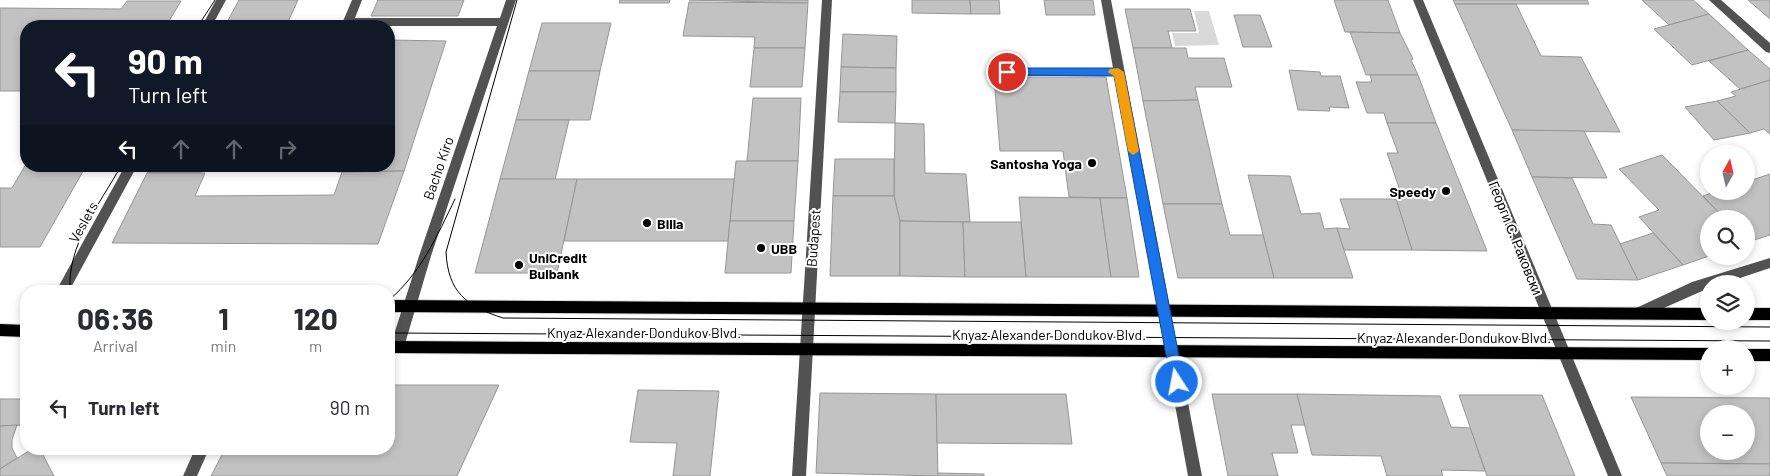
<!DOCTYPE html>
<html lang="en">
<head>
<meta charset="utf-8">
<style>
	:root { --surface:#fff; --page:#f2f2f3; --text:#2b2b33; --muted:#7c7c81 }
	body { margin:0; font-family:Barlow,sans-serif; background:var(--page); color:var(--text); height:100vh; display:flex; flex-direction:column; font-size:19px; white-space:nowrap }
	* { box-sizing:border-box; margin:0 }
	p { font-size:16px; color:var(--muted) }
	.icon { flex:none; width:28px; height:28px; fill:none; stroke:currentColor; stroke-width:2; stroke-linecap:round; stroke-linejoin:round }
	.map { position:relative; flex:1; overflow:hidden }
	.details { position:absolute; left:20px; top:285px; width:375px; height:170px; display:flex; flex-direction:column; background:var(--surface); border-radius:20px; box-shadow:0 2px 8px #0003 }
	.details>* { flex:none }
	.banner { position:absolute; left:20px; top:20px; width:375px; height:152px; border-radius:20px; box-shadow:0 2px 8px #0003; background:#111827; color:#fff; overflow:hidden }
	.needle { width:32px; rotate:8deg }
	.fabs { position:absolute; left:1700px; top:145px; display:grid; gap:10px }
	.fabs a { display:grid; place-items:center; width:55px; height:55px; border-radius:50%; background:var(--surface); box-shadow:0 2px 8px #0003; font-size:25px }
	.pin { position:absolute; display:grid; place-items:center; width:42px; height:42px; color:#fff; margin:-21px; border:2px solid #fff; border-radius:50%; box-shadow:0 1px 5px #0007 }
	.me { position:absolute; width:55px; margin:-28px; rotate:349deg; stroke-linejoin:round; filter:drop-shadow(0 0 4px #0008) }
	.turn { display:flex; align-items:center; gap:18px; height:105px; padding:0 25px; font-size:22px }
	.turn .icon { width:65px; height:65px; stroke-width:2.5 }
	.turn b { display:block; font-size:35px; line-height:42px }
	.lanes { display:flex; align-items:center; height:48px; padding:0 25px; background:#0003; justify-content:center; gap:25px; direction:ltr }
	.lanes .off { opacity:.35 }
	.eta { display:flex; justify-content:space-evenly; align-items:center; height:85px; text-align:center }
	.eta b { font-size:30px; font-weight:700; line-height:35px }
	ul { padding:0; list-style:none }
	li { display:flex; align-items:center; gap:15px; height:75px; padding:0 25px }
	li div { flex:1 }
	li b { display:block; font-size:19px }
	li em { font-style:normal }
	.map>svg:first-child { display:block }
	.green { fill:#d9d9d9 }
	.building { fill:#c2c2c2; stroke:#969696; fill-rule:evenodd }
	.lines { fill:none; stroke-linecap:round; stroke-linejoin:round }
	.major-casing { stroke:#dbdbdb; stroke-width:2 }
	.minor { fill:#525252; fill-rule:evenodd }
	.major { fill:#000; fill-rule:evenodd }
	.tram { stroke:#000; stroke-width:1 }
	.route { fill:#1a73e8; stroke:#114b97 }
	.slow { fill:#f59e0b }
	.poi-dot { fill:#000; stroke:#fff; stroke-width:2 }
	.labels { text-anchor:middle; dominant-baseline:central; stroke-width:4; stroke-linejoin:round; paint-order:stroke }
	.poi-label { font-size:14px; font-weight:bold; fill:#000; stroke:#fff; text-anchor:start }
	.street-label { font-size:14px; fill:#000; stroke:#fff }
</style>
</head>
<body>
<div class="map">
<svg width="1770" height="476" viewBox="0 0 1770 476">
	<rect width="100%" height="100%" fill="#fff"/>
	<path class="green" d="M1194,11H1209L1219,45L1175,46L1172,33H1199Z"/>
	<g class="building">
		<path d="M239,0H298L286,26H225Z"/>
		<path d="M378,0H464L458,16H371Z"/>
		<path d="M620,0H670L669,3H619Z"/>
		<path d="M689,0H808V3Z"/>
		<path d="M912,0H970L971,14L912,13Z"/>
		<path d="M970,0H999L1000,14H971Z"/>
		<path d="M1044,0H1093L1095,15H1046Z"/>
		<path d="M1334,0H1388L1400,33L1345,32Z"/>
		<path d="M1453,0H1587L1589,4H1455Z"/>
		<path d="M1642,0H1693L1709,14L1669,25Z"/>
		<path d="M1748,0H1770V19Z"/>
		<path d="M127,1H181L166,26H26V91H0V8L121,9Z"/>
		<path d="M689,2L808,3L805,48H754L755,37L683,36Z"/>
		<path d="M1455,4H1516L1541,56L1581,57L1620,132L1512,130Z"/>
		<path d="M1125,9H1190L1196,31H1168L1172,48H1133Z"/>
		<path d="M1709,14L1748,50L1692,65L1654,29Z"/>
		<path d="M1234,15H1260L1272,47H1243Z"/>
		<path d="M542,23H611L600,71H529Z"/>
		<path d="M1350,32L1400,33L1413,59L1411,60L1418,75H1366Z"/>
		<path d="M843,34L897,36L896,68L841,67Z"/>
		<path d="M389,40L446,41L404,171L337,172L339,166H389Z"/>
		<path d="M754,48H805L802,87H750Z"/>
		<path d="M1133,48H1186L1188,58H1224L1232,87H1195L1198,100L1143,101Z"/>
		<path d="M1748,50L1770,69V80L1740,89L1709,61Z"/>
		<path d="M841,67L896,68V92H840Z"/>
		<path d="M1289,70L1320,72L1321,76H1340L1349,108L1329,107L1330,111L1298,110Z"/>
		<path d="M529,71H600L590,120H516Z"/>
		<path d="M1370,75H1418L1436,123H1387L1384,113H1367L1356,82H1372Z"/>
		<path d="M994,77H1106L1127,198L1069,197L1063,151H1000Z"/>
		<path d="M1770,80V134L1764,129L1750,133L1717,101L1736,96L1731,92Z"/>
		<path d="M840,92H896L895,123L838,122Z"/>
		<path d="M753,98H801L798,161H747Z"/>
		<path d="M1198,100L1222,204H1163L1143,101Z"/>
		<path d="M1717,101L1750,133L1714,140L1685,107Z"/>
		<path d="M516,120H569L555,180L500,179Z"/>
		<path d="M895,123L924,124L925,173L966,174L970,222L900,221L894,196Z"/>
		<path d="M1387,123H1436L1487,251L1412,250L1396,199H1403L1387,153H1398Z"/>
		<path d="M1512,130L1584,131L1607,178L1532,177Z"/>
		<path d="M1662,155L1725,219H1709V256L1683,265L1639,217L1659,210L1619,169Z"/>
		<path d="M835,159H894V196H833Z"/>
		<path d="M736,161H798L794,221H730Z"/>
		<path d="M26,164V166H86L40,247H0V188H12Z"/>
		<path d="M151,166H203L200,173H147Z"/>
		<path d="M404,171L378,244L112,243L147,173H205L195,196L334,195L342,172Z"/>
		<path d="M1770,174V235L1748,242L1746,240V219H1725L1703,196L1717,191H1746V182Z"/>
		<path d="M1248,175L1290,176L1301,214L1320,213L1324,229L1337,228L1353,278H1274Z"/>
		<path d="M1532,177L1572,178L1593,224L1611,225L1638,280L1577,279Z"/>
		<path d="M500,179H577L557,273H475Z"/>
		<path d="M577,179H734L728,241H564Z"/>
		<path d="M833,196H894L900,221V276H830Z"/>
		<path d="M1019,197L1100,198L1111,277H1026Z"/>
		<path d="M1100,198H1127L1139,277H1111Z"/>
		<path d="M1340,199H1396L1412,250H1344L1337,228L1350,229Z"/>
		<path d="M1163,204H1222L1230,235H1263L1274,278H1178Z"/>
		<path d="M730,221H794L791,273H725Z"/>
		<path d="M900,221L963,222L965,277L900,276Z"/>
		<path d="M963,222H1021L1026,277H965Z"/>
		<path d="M1653,233L1683,265L1638,280L1620,244Z"/>
		<path d="M389,385H499L457,476H211L225,449H389Z"/>
		<path d="M638,390L719,391L710,476H673L677,443L630,442Z"/>
		<path d="M820,393L936,394L938,476L816,473Z"/>
		<path d="M936,394H1066L1072,444L937,443Z"/>
		<path d="M1212,394H1297L1305,425H1291L1298,453H1272L1278,476H1228Z"/>
		<path d="M1297,394L1440,396L1451,427L1471,428L1485,471L1441,470L1443,476H1387L1381,456L1312,455Z"/>
		<path d="M1459,395H1542L1575,476H1487Z"/>
		<path d="M1631,397L1770,398V464L1661,463ZM1709,414H1746V451H1709Z"/>
		<path d="M0,399H26V425L0,426Z"/>
		<path d="M17,425L12,440V448L17,458L0,469V426Z"/>
		<path d="M32,449H40L54,476H0V469Z"/>
		<path d="M1661,463L1770,464V476H1667Z"/>
		<path d="M938,473L984,474V476H938Z"/>
	</g>
	<g class="lines">
		<defs>
			<g id="major">
				<path d="M389,300L1709,308V320L389,312Z"/>
				<rect x="1746" y="308" width="24" height="12"/>
				<path d="M0,324L26,325V337L0,336Z"/>
				<path d="M389,341L1709,348L1711,349H1709V360L389,353Z"/>
				<rect x="1746" y="349" width="24" height="12"/>
			</g>
		</defs>
		<use href="#major" class="major-casing"/>
		<g class="minor">
			<path d="M216,0H226L212,26H202Z"/>
			<path d="M352,0H362L355,18H500L506,0H516L431,256L404,347L402,351L397,353L392,351L390,347L419,256L497,26H341Z"/>
			<path d="M822,0H832L806,476H792Z"/>
			<path d="M1101,0H1111L1202,476H1188L1115,76H1007L1001,72L1007,68H1113Z"/>
			<path d="M1413,0H1423L1622,476H1608Z"/>
			<path d="M1709,0H1721L1770,43V53L1766,52Z"/>
			<path d="M125,166H137L69,291H56Z"/>
			<path d="M1770,258V268L1722,284H1709V288L1639,319L1634,317L1632,313L1634,309L1692,282Z"/>
			<path d="M195,449H209L197,476H183Z"/>
		</g>
		<use href="#major" class="major"/>
		<g class="tram">
			<path d="M517,0L446,252C448,292 466,306 503,318L1770,327"/>
			<path d="M198,26L215,0"/>
			<path d="M70,291C67,245 99,205 121,166"/>
			<path d="M389,300C421,273 437,236 455,199"/>
			<path d="M389,333L1770,341"/>
		</g>
	</g>
	<path class="route" d="M1007,68H1118L1124,72L1184,382L1182,386H1173L1171,382L1114,76L1007,75L1002,72Z"/>
	<path class="slow" d="M1118,68L1124,72L1139,151L1133,155L1128,151L1114,76L1108,72L1110,69Z"/>
	<g class="poi-dot">
		<circle cx="1092" cy="163" r="5"/>
		<circle cx="1446" cy="191" r="5"/>
		<circle cx="647" cy="223" r="5"/>
		<circle cx="761" cy="248" r="5"/>
		<circle cx="519" cy="265" r="5"/>
	</g>
	<g class="labels">
		<g class="poi-label">
			<text x="1082" y="163" text-anchor="end">Santosha Yoga</text>
			<text x="1436" y="191" text-anchor="end">Speedy</text>
			<text x="657" y="223">Billa</text>
			<text x="771" y="248">UBB</text>
			<text x="529" y="257">UniCredit<tspan x="529" dy="16">Bulbank</tspan></text>
		</g>
		<g class="street-label">
			<text transform="translate(438 168) rotate(-71)">Bacho Kiro</text>
			<text transform="translate(83 222) rotate(-61)">Veslets</text>
			<text transform="translate(813 238) rotate(-86)">Budapest</text>
			<text transform="translate(1516 238) rotate(68)">Георги С. Раковски</text>
			<text x="644" y="332">Knyaz Alexander Dondukov Blvd.</text>
			<text x="1049" y="334">Knyaz Alexander Dondukov Blvd.</text>
			<text x="1454" y="337">Knyaz Alexander Dondukov Blvd.</text>
		</g>
	</g>
</svg>
<div class="fabs">
<a><svg class="needle" viewBox="-14 -14 28 28"><path d="M0-13l5 13h-10z" fill="#e53935"/><path d="M0 13l5-13h-10z" fill="#7c7c81"/></svg></a>
<a><svg class="icon" aria-label="search" viewBox="0 0 24 24"><circle cx="10" cy="10" r="6"/><path d="M15 15l6 6"/></svg></a>
<a><svg class="icon" aria-label="layers" viewBox="0 0 24 24"><path d="M12 4l9 5-9 5-9-5zM3 14l9 5 9-5"/></svg></a>
<a>+</a>
<a>−</a>
</div>
<div class="pin" style="left:1007px;top:72px;background:#d93025"><svg class="icon" aria-label="arrive" viewBox="0 0 24 24"><path d="M6 21V4h12l-3 4 3 4H6"/></svg></div>
<svg class="me" style="left:1177px;top:382px" viewBox="-20 -20 40 40"><circle r="17" fill="#1a73e8" stroke="#fff" stroke-width="3"/><path d="M0-11L8 9 0 5-8 9z" fill="#fff"/></svg>
<div class="banner">
<div class="turn"><svg class="icon" aria-label="left" viewBox="0 0 24 24"><path d="M17 20v-9H6M10 6l-5 5 5 5"/></svg><div><b>90 m</b>Turn left</div></div>
<div class="lanes"><svg class="icon" aria-label="left" viewBox="0 0 24 24"><path d="M17 20v-9H6M10 6l-5 5 5 5"/></svg><svg class="icon off" aria-label="ahead" viewBox="0 0 24 24"><path d="M12 20V5M6 11l6-6 6 6"/></svg><svg class="icon off" aria-label="ahead" viewBox="0 0 24 24"><path d="M12 20V5M6 11l6-6 6 6"/></svg><svg class="icon off" aria-label="right" viewBox="0 0 24 24"><path d="M7 20v-9h11M14 6l5 5-5 5"/></svg></div>
</div>
<section class="details">
<div class="eta">
<div><b>06:36</b><p>Arrival</p></div>
<div><b>1</b><p>min</p></div>
<div><b>120</b><p>m</p></div>
</div>
<ul>
<li><svg class="icon" aria-label="left" viewBox="0 0 24 24"><path d="M17 20v-9H6M10 6l-5 5 5 5"/></svg><div><b>Turn left</b></div><em>90 m</em></li>
</ul>
</section>
</div>
</body>
</html>
